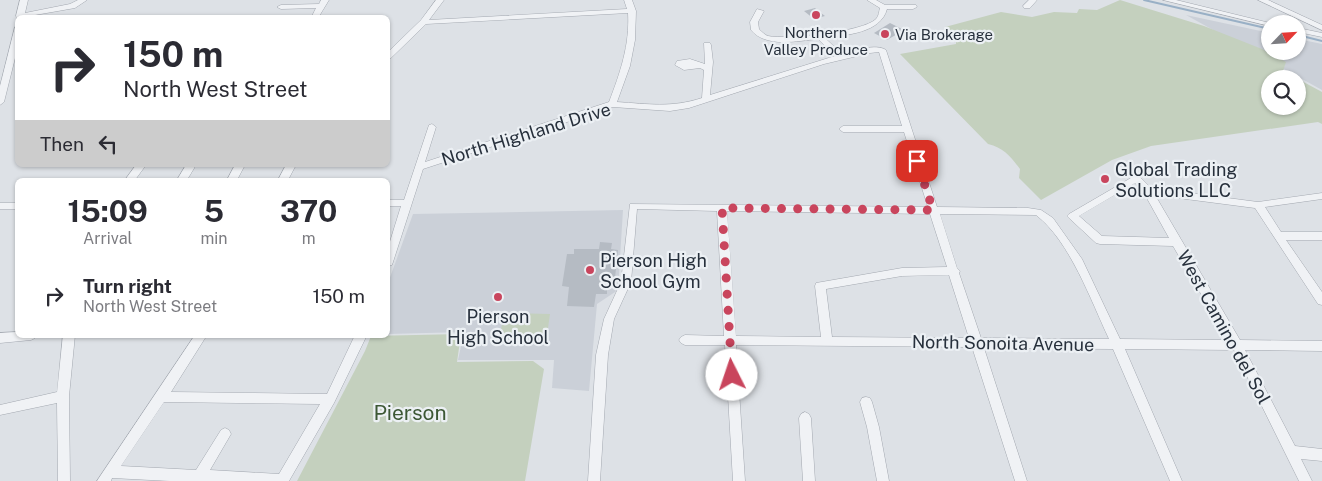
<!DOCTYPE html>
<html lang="en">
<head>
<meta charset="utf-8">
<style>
	:root { --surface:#fff; --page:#f2f2f3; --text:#2b2b33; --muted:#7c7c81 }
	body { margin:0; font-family:"Public Sans",sans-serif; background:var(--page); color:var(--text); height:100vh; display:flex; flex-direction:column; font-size:19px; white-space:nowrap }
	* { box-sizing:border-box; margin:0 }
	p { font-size:16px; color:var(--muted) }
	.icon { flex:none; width:28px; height:28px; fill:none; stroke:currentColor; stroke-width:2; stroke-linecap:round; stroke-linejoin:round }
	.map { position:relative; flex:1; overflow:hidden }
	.sheet { position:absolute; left:15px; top:178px; width:375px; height:160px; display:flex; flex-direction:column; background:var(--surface); border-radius:8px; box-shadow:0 1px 4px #0004 }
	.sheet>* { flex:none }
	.hud { position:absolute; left:15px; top:15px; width:375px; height:152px; border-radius:8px; box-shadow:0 1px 4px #0004; background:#fff; color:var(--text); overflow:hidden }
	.needle { width:32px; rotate:65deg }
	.controls { position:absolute; left:1261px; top:15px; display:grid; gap:10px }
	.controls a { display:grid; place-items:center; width:45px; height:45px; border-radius:50%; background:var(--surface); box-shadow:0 1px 4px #0004; font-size:25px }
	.pin { position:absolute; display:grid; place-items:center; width:42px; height:42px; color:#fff; margin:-21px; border-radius:10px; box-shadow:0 2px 8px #0006 }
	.me { position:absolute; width:55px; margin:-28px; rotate:356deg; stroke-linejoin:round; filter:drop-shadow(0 0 4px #0008) }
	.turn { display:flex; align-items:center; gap:18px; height:105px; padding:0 25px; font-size:22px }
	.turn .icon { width:65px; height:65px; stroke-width:2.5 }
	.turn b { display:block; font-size:35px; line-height:42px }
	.then { display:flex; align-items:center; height:48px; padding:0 25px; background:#0003; gap:10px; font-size:19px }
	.eta { display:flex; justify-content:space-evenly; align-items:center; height:85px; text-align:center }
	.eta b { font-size:30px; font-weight:700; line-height:35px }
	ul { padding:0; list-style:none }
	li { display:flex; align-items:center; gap:15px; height:65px; padding:0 25px }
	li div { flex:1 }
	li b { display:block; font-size:19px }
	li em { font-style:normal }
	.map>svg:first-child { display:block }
	.built { fill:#cbd0d8 }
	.green { fill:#c4d0be }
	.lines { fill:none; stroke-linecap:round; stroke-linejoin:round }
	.stream { stroke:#99b0c6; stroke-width:2 }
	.building { fill:#b5bbc3 }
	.minor-casing { stroke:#a3a8b0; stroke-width:1 }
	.minor { fill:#f0f2f5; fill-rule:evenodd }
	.route { stroke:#c9455d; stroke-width:9; stroke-dasharray:0 16.2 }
	.poi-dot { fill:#c9455d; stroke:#ecf0f4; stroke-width:2 }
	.labels { text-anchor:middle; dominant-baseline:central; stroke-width:4.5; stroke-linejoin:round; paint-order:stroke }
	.far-poi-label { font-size:15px; fill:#27303c; stroke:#ecf0f4 }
	.street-label { font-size:18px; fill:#27303c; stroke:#ecf0f4 }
	.poi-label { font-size:18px; fill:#27303c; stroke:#ecf0f4; text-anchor:start }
	.near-park-label { font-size:21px; fill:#3d5835; stroke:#ecf0f4 }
</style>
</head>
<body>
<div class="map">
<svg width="1322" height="481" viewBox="0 0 1322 481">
	<rect width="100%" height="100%" fill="#dde1e6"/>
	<g class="built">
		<path d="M1186,15L1270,33V51H1298V39L1322,44V90Z"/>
		<path d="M623,210L618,290L597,304L589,391L552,388L554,360H458L464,332L388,334V283L413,214Z"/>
	</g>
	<g class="green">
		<path d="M1120,0L1204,26L1262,49L1286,62L1283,71L1297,79H1270V106H1298V79L1322,92V124L1318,122L1151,146L1112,160L1041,200L1019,178L1020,169C1010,156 1004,148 988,144L900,54L956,44V38L945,27L1001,12L1032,17L1054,12L1077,13L1079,9L1097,10Z"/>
		<path d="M504,313L550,314L547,335H500Z"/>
		<path d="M461,334L457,362L533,361L544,369L525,481H297L365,351L371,336Z"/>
	</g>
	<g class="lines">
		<g class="stream">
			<path d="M1144,0L1270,29"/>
			<path d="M1298,35L1322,41"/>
		</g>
	</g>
	<g class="building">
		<path d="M815,8L817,10L825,16L814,19L804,11Z"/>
		<path d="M890,23L904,30L887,40L874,33Z"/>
		<path d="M600,242L612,243L611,249L618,250L614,287H607V294H596L594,307L567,306L569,287L562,286L567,254H574V249H599Z"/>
	</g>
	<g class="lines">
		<defs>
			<g id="minor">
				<path d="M20,0H28L25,13L70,4L78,0H87L75,8L18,18V20L16,16Z"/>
				<path d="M321,0H329L318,18H311L316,8L281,9L277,7L281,5L319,4Z"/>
				<path d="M436,0H444L429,20L627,9L624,0H632L636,11L635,40L630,66L617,102C649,104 671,108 702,98L704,70L700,68L684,70L675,65L677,61L690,59L705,64L704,43H710L711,45L713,62L710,95L835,56L818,39C797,41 766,48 751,30L750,22L757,9L764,11L758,22L759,29C762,32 765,35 768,36C786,40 863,32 876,19C879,16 879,11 880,8L867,0H876L885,5H916L917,7L913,9H887C881,33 846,35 825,38L842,54C854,51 876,43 886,50L937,207L1028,208L1041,210L1053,218L1082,259L1120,339L1228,340L1173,246L1100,244L1096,243L1069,218L1067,216L1069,214L1136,175L1139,176L1151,188L1258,202L1322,193V199L1265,207L1281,232H1322V240H1286L1322,292V305L1318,304L1255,208L1155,195L1240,340L1322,341V351L1245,350L1295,446L1322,449V461L1301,459L1312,481H1299L1234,350L1125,349L1182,481H1170L1113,349L984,348L1027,481H1015L972,347L736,345L745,481H733L725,345H685L681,343L679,340L681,337L685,335L724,336L717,211L637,209L631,282L614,319L608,355L600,481H588L596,355L604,319L621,282L630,204L928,207L904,132H843L839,129L843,126H902L879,52L870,53L824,64L689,108L670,111L613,107L423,169L393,262L392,265L388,266V248L401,206H388V200H404L429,125L432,124L436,127L425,162L609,102C620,73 630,45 628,13L426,24L391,58H388V52L421,20ZM1135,183L1144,193L1169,238L1102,236L1079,216ZM727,211L930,214L947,267L902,268L816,283L815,286L821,337L736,336ZM940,214L1036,215C1070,241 1091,301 1109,339L981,338L959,273L960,271L957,268ZM949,275L969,338L832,337L826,289L902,276Z"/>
				<path d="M1029,0H1037L1030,8H1024L1023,6Z"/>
				<path d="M1163,0H1176L1274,24H1270V26Z"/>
				<path d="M1258,0H1268L1322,25V30Z"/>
				<path d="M15,27H18V46L4,102L0,105V86Z"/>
				<path d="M1298,28L1322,33V37L1298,32Z"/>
				<path d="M136,165H146L135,180H125Z"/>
				<path d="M186,165H196L187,180H177Z"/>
				<path d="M235,165H245L237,180H227Z"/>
				<path d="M286,165H296L288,180H278Z"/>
				<rect x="0" y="203" width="18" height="6"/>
				<path d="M18,332V335H37L35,338L31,340L0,343V333Z"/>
				<path d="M63,335H75L69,396L70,481H58L57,403L0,415V405L57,392Z"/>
				<path d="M195,335H207L171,392L327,394L355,335H367L334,403L289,481H170L112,478L111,481H97ZM164,402L320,404L279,474L210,470L231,434L229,430L225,428L221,430L196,470L121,466Z"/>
				<path d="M866,397L870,398L872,402L879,427L889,481H877L867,427L860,402L862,398Z"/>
				<path d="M805,412L809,414L811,418L815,481H803L799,418L801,414Z"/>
			</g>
		</defs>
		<use href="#minor" class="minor-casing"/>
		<use href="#minor" class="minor"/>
	</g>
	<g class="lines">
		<path class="route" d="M732,375L722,208L933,210L917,161"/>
	</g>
	<g class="poi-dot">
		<circle cx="816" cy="15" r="5"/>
		<circle cx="885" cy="34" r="5"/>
		<circle cx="1105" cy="179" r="5"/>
		<circle cx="590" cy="270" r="5"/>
		<circle cx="498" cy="297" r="5"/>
	</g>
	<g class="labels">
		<g class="far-poi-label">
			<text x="816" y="32">Northern<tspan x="816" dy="17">Valley Produce</tspan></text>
			<text x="895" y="34" text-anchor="start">Via Brokerage</text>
		</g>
		<g class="street-label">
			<text transform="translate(526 134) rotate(-17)">North Highland Drive</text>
			<text transform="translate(1224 327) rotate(61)">West Camino del Sol</text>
			<text transform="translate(1003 343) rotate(1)">North Sonoita Avenue</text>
		</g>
		<g class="poi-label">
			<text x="1115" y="169">Global Trading<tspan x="1115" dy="21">Solutions LLC</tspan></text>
			<text x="600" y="260">Pierson High<tspan x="600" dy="21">School Gym</tspan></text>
			<text x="498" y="316" text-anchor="middle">Pierson<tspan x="498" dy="21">High School</tspan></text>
		</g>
		<g class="near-park-label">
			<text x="410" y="412">Pierson</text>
		</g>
	</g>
</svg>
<div class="controls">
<a><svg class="needle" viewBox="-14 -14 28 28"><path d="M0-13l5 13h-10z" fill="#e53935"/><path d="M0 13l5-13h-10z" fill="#7c7c81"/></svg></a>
<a><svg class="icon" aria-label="search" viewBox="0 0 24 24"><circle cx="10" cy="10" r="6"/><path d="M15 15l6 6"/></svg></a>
</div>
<div class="pin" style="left:917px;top:161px;background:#d93025"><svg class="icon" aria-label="arrive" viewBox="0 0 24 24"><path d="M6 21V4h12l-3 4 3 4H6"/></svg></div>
<svg class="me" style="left:732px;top:375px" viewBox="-20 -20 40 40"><circle r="19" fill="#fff"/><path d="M0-13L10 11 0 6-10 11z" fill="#c9455d"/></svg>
<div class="hud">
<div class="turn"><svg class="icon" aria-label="right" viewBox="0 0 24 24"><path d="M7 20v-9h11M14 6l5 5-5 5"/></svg><div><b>150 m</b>North West Street</div></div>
<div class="then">Then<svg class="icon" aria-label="left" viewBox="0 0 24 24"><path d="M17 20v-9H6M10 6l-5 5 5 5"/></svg></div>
</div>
<section class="sheet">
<div class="eta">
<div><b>15:09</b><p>Arrival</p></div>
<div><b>5</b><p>min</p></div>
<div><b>370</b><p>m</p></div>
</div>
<ul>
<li><svg class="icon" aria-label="right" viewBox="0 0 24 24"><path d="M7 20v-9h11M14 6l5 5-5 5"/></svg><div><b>Turn right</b><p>North West Street</p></div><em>150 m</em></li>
</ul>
</section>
</div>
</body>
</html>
